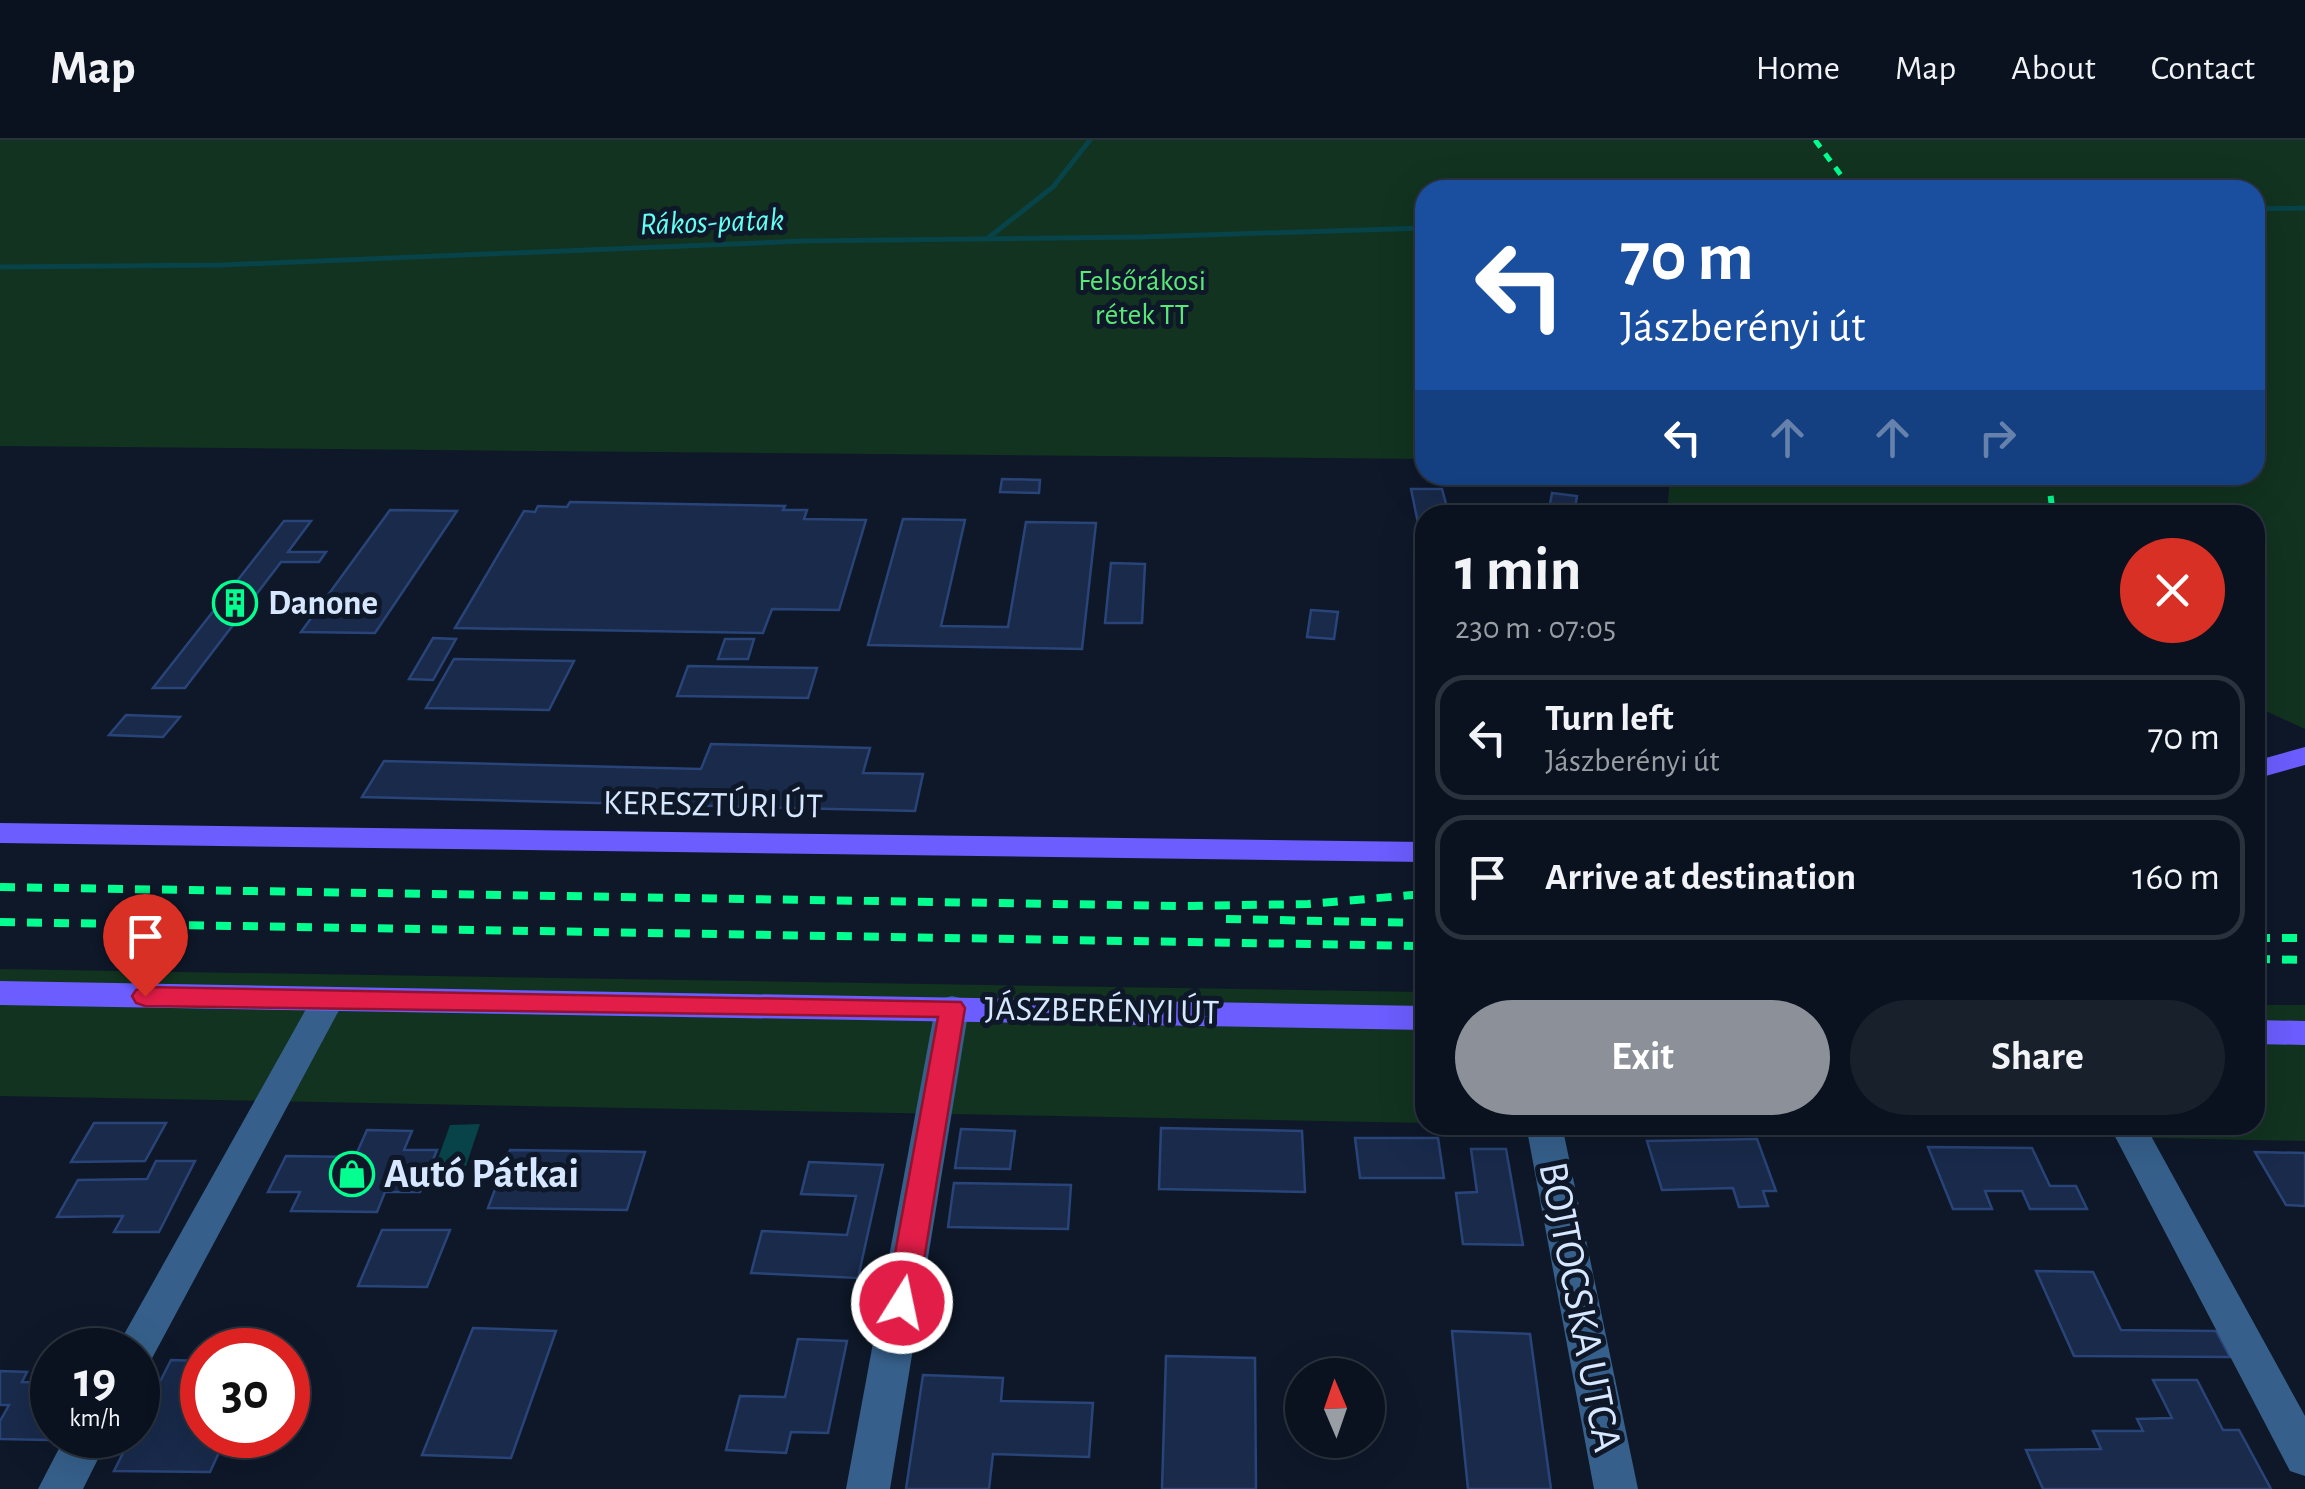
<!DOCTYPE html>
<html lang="en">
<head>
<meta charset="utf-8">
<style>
	:root { --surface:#0a121f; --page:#18202c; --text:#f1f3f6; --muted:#999ea4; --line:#2a323d; --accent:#8c9099 }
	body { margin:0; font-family:"Alegreya Sans",sans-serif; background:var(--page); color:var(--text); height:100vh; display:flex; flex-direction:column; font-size:38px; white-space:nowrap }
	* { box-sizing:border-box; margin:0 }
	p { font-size:32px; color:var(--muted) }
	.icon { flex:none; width:55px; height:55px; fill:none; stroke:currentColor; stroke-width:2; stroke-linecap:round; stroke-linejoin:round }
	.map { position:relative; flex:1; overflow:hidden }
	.side { position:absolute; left:1415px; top:365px; width:850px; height:630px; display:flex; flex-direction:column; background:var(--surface); border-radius:30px; box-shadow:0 10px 40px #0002,0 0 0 2px var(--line) }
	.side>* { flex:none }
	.guide { position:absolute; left:1415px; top:40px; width:850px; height:305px; border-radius:30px; box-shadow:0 10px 40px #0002,0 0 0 2px var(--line); background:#1a4fa0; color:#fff; overflow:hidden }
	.needle { width:65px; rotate:358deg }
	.controls { position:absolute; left:1285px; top:1218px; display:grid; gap:20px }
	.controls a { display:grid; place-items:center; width:100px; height:100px; border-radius:50%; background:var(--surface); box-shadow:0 10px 40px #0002,0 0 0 2px var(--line); font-size:50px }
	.speed { position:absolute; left:30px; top:1188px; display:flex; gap:20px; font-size:50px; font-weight:700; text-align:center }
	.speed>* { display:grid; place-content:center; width:130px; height:130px; border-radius:50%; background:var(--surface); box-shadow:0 10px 40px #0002,0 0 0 2px var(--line); line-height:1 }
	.speed small { font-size:25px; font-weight:400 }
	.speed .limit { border:15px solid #d22; background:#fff; color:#111 }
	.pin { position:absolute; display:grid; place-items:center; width:85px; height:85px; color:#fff; margin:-102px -42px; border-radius:50% 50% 50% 0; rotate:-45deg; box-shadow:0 0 10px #0007 }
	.pin .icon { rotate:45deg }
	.me { position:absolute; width:110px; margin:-55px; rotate:10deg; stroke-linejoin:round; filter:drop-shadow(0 0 8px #0008) }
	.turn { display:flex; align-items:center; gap:35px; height:210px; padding:0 40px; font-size:45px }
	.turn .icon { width:130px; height:130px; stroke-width:2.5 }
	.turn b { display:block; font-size:70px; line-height:85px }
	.lanes { display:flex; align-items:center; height:95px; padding:0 40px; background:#0003; justify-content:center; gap:50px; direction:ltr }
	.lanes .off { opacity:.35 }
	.round { display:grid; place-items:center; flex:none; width:105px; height:105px; border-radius:52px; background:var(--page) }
	.overview { display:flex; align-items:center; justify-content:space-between; height:170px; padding:0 40px }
	h1 { font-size:60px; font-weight:600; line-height:75px }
	.primary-button { display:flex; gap:20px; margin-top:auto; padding:20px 40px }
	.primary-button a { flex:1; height:115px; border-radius:60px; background:var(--accent); color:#fff; font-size:40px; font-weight:600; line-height:115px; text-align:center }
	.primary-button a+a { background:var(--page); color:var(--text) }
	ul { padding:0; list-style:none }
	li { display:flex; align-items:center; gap:30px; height:125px; margin:0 20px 15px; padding:0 20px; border:5px solid var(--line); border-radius:30px }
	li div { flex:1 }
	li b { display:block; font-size:38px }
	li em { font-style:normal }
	header { display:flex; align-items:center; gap:60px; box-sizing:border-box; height:140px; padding:0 50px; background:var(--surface); border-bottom:2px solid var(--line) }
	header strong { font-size:48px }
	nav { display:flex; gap:55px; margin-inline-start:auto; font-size:35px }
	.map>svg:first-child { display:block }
	.green { fill:#11331f }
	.water { fill:#074349 }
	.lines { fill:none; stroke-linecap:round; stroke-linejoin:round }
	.stream { stroke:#074349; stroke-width:5 }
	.building { fill:#192a4b; stroke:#294478; stroke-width:2.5 }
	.minor { fill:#36608b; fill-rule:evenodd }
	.major { fill:#6b5dff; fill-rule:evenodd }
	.rail-far2 { stroke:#02ff90; stroke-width:5; stroke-dasharray:9 8; stroke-linecap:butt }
	.rail-far1 { stroke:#02ff90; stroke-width:6; stroke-dasharray:11 10; stroke-linecap:butt }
	.rail { stroke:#02ff90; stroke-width:8; stroke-dasharray:15 12; stroke-linecap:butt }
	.route { fill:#e11d48; stroke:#92132f; stroke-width:2.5 }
	.labels { text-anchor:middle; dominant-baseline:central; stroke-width:10; stroke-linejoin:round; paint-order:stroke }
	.far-park-label { font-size:30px; fill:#59e877; stroke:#0e1829 }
	.far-water-label { font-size:32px; font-style:italic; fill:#64fff3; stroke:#0e1829 }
	.poi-label { font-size:35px; font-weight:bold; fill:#d6e7ff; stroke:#0e1829; text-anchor:start }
	.street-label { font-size:35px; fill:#d6e7ff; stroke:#0e1829 }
	.near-poi-label { font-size:42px; font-weight:bold; fill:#d6e7ff; stroke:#0e1829; text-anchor:start }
	.near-street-label { font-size:42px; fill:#d6e7ff; stroke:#0e1829 }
</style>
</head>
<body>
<header>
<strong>Map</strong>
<nav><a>Home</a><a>Map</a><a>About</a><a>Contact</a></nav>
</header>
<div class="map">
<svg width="2305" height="1349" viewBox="0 0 2305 1349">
	<rect width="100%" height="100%" fill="#0e1829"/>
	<g class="green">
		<path d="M0,0H2305V589L2255,566V375H1667L1670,335H2255V50H1425V319L0,306Z"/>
		<path d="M0,829L1425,852V983L0,956Z"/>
		<path d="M2255,865H2305V1001L1505,985H2255Z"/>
	</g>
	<path class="water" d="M480,984L466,1026L435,1027L450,985Z"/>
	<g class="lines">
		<g class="stream">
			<path d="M2255,69L2305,68"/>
			<path d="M988,98L1053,47L1090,0"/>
			<path d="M0,127L221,125L804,101L1141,97L1425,88"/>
		</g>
	</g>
	<g class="building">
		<path d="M1002,339L1040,340L1039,353L1000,352Z"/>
		<path d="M1411,349H1442L1449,375H1425V388H1419Z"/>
		<path d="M1552,353L1577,356L1574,375H1548Z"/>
		<path d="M570,362L785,366L783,370H807L804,379L866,380L839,470L772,469L763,493L455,488L524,371L535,372L538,366L567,367Z"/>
		<path d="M390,370L457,371L375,493L301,492Z"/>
		<path d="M903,379L965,380L941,486L1008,487L1026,382L1096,383L1082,509L868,505Z"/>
		<path d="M284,381H311L288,412H326L319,422H281L185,548H153Z"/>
		<path d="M1111,423L1145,424L1142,483H1105Z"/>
		<path d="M1311,470L1338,472L1334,499L1307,497Z"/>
		<path d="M433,498L456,499L433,540L409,539Z"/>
		<path d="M725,499H754L748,519H718Z"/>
		<path d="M454,519L574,521L549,570L426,568Z"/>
		<path d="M688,526L817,528L808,558L677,556Z"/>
		<path d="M126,575L180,577L163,597L109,595Z"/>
		<path d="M711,604L870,608L863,633L923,634L915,671L362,657L384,621L701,629Z"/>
		<path d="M94,983H166L145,1021L71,1022Z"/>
		<path d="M1161,988L1302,991L1305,1052L1159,1049Z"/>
		<path d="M961,989L1015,991L1010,1029L955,1028Z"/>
		<path d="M367,990L412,991L404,1010H437L420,1052H385L377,1072L291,1071L300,1052H268L286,1016L355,1017Z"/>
		<path d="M1355,998H1438L1444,1038H1360Z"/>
		<path d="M1757,999L1776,1051H1763L1768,1066L1739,1067L1733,1048L1662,1050L1647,1001Z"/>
		<path d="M1928,1007L2032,1008L2050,1046H2076L2087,1069H2030L2022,1051H1985L1992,1069H1953Z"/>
		<path d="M1471,1009H1506L1523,1105L1463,1104L1456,1053L1477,1052Z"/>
		<path d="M510,1010L645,1012L627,1070L488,1068Z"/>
		<path d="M2255,1012L2305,1013V1066L2286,1065Z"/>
		<path d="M156,1021H195L159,1092H114L123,1076L57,1077L78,1040L147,1039Z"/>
		<path d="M809,1022L883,1025L858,1138L751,1133L762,1091L847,1095L856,1056L801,1054Z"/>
		<path d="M954,1043L1071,1045L1068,1089L948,1087Z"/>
		<path d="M382,1090H450L427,1147L358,1146Z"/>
		<path d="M2036,1131L2093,1132L2121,1190L2216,1191L2230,1217L2074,1216Z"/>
		<path d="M473,1188L556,1191L511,1318L422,1315Z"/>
		<path d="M1452,1191L1530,1194L1551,1349H1468Z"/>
		<path d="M798,1199L847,1201L828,1293L791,1292L786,1313L726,1310L740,1256L785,1257Z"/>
		<path d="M1166,1216L1255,1218L1256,1349H1162Z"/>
		<path d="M171,1220L202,1221V1295H227L210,1332L114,1331L132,1295H138V1285Z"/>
		<path d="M0,1231L27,1232L22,1242L52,1243L49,1300L0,1299V1281L9,1265H0Z"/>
		<path d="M923,1235L1003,1238L1001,1261L1093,1263L1089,1317L993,1314L989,1349H906Z"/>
		<path d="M2153,1240H2197L2223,1290H2239L2271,1349H2043L2026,1310L2101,1309L2093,1291H2143L2137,1279L2172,1278Z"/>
	</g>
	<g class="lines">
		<g class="minor">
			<path d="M327,849L339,853L344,861L150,1222L138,1227V1210H116L122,1198L315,853Z"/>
			<path d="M952,856L964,859L969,868L890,1349H846L935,868L940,859Z"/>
			<path d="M1526,985H1562L1638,1349H1594Z"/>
			<path d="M2109,985H2145L2305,1276V1336L2290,1331Z"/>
			<path d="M66,1295H110L83,1349H38Z"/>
		</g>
		<g class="major">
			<path d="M2305,607V625L2255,639V621Z"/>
			<path d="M0,683L1425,702V722L0,703Z"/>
			<path d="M0,841L1425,866V890L0,865Z"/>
			<path d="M2255,880L2305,881V905L2255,904Z"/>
		</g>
		<path class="rail-far2" d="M1815,0L1852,50"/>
		<path class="rail-far1" d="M2048,335L2053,375"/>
		<g class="rail">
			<path d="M0,747L1183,766L1308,764L1425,754"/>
			<path d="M1226,779L1425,783"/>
			<path d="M0,782L1425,806"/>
			<path d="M2255,798H2305"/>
			<path d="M2255,819L2305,820"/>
		</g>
	</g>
	<path class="route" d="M145,847L961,862L965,868L917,1163L912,1172L902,1175L891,1172L886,1163L938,877L145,866L136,863L132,856L136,850Z"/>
	<defs>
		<symbol id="building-ring" viewBox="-11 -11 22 22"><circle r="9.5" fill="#0e1829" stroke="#02ff90" stroke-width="1.5"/><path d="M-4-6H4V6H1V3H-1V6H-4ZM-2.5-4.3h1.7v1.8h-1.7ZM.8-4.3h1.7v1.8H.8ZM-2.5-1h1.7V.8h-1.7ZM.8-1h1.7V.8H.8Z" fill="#02ff90"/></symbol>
		<symbol id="shop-ring" viewBox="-11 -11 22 22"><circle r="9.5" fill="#0e1829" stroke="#02ff90" stroke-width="1.5"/><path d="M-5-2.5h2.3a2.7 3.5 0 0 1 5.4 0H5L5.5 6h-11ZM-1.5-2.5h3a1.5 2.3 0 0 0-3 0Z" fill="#02ff90"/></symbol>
	</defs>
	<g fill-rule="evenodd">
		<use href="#building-ring" x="210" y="438" width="50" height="50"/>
		<use href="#shop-ring" x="327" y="1009" width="50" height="50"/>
	</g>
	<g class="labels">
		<g class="far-park-label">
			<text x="1142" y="141">Felsőrákosi<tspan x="1142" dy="34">rétek TT</tspan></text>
		</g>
		<g class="far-water-label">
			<text transform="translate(712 82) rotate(-2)">Rákos-patak</text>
		</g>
		<g class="poi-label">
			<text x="268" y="463">Danone</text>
		</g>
		<g class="street-label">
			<text transform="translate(713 665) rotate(1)">KERESZTÚRI ÚT</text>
			<text transform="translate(1102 871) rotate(1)">JÁSZBERÉNYI ÚT</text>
		</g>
		<g class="near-poi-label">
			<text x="384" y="1034">Autó Pátkai</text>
		</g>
		<g class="near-street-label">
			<text transform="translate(1580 1167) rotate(79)">BOJTOCSKA UTCA</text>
		</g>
	</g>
</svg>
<div class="controls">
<a><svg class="needle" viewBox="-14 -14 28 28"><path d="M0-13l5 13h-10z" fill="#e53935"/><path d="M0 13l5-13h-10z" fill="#999ea4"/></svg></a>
</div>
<div class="speed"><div>19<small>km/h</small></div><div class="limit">30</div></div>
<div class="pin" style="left:145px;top:856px;background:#d93025"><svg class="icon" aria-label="arrive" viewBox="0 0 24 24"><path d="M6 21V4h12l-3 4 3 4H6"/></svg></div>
<svg class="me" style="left:902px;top:1163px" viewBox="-20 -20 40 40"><circle r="17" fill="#e11d48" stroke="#fff" stroke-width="3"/><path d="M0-11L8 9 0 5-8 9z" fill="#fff"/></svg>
<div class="guide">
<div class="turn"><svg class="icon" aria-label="left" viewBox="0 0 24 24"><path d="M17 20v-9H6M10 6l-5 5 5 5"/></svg><div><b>70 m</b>Jászberényi út</div></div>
<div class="lanes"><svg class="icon" aria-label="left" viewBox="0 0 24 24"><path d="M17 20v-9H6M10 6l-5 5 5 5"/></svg><svg class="icon off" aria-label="ahead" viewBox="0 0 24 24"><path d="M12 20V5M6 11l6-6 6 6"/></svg><svg class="icon off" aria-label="ahead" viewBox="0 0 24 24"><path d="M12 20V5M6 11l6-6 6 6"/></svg><svg class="icon off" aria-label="right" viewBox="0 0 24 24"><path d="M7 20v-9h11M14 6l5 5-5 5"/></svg></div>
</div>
<section class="side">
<div class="overview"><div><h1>1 min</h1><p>230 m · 07:05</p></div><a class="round" style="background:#d93025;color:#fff"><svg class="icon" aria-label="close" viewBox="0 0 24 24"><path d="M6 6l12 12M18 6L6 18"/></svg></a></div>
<ul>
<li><svg class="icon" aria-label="left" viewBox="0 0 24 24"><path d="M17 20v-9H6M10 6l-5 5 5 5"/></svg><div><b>Turn left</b><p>Jászberényi út</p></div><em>70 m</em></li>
<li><svg class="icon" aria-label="arrive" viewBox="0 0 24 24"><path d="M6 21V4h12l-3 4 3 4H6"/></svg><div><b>Arrive at destination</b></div><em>160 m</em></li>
</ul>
<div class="primary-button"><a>Exit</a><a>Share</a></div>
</section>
</div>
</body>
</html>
